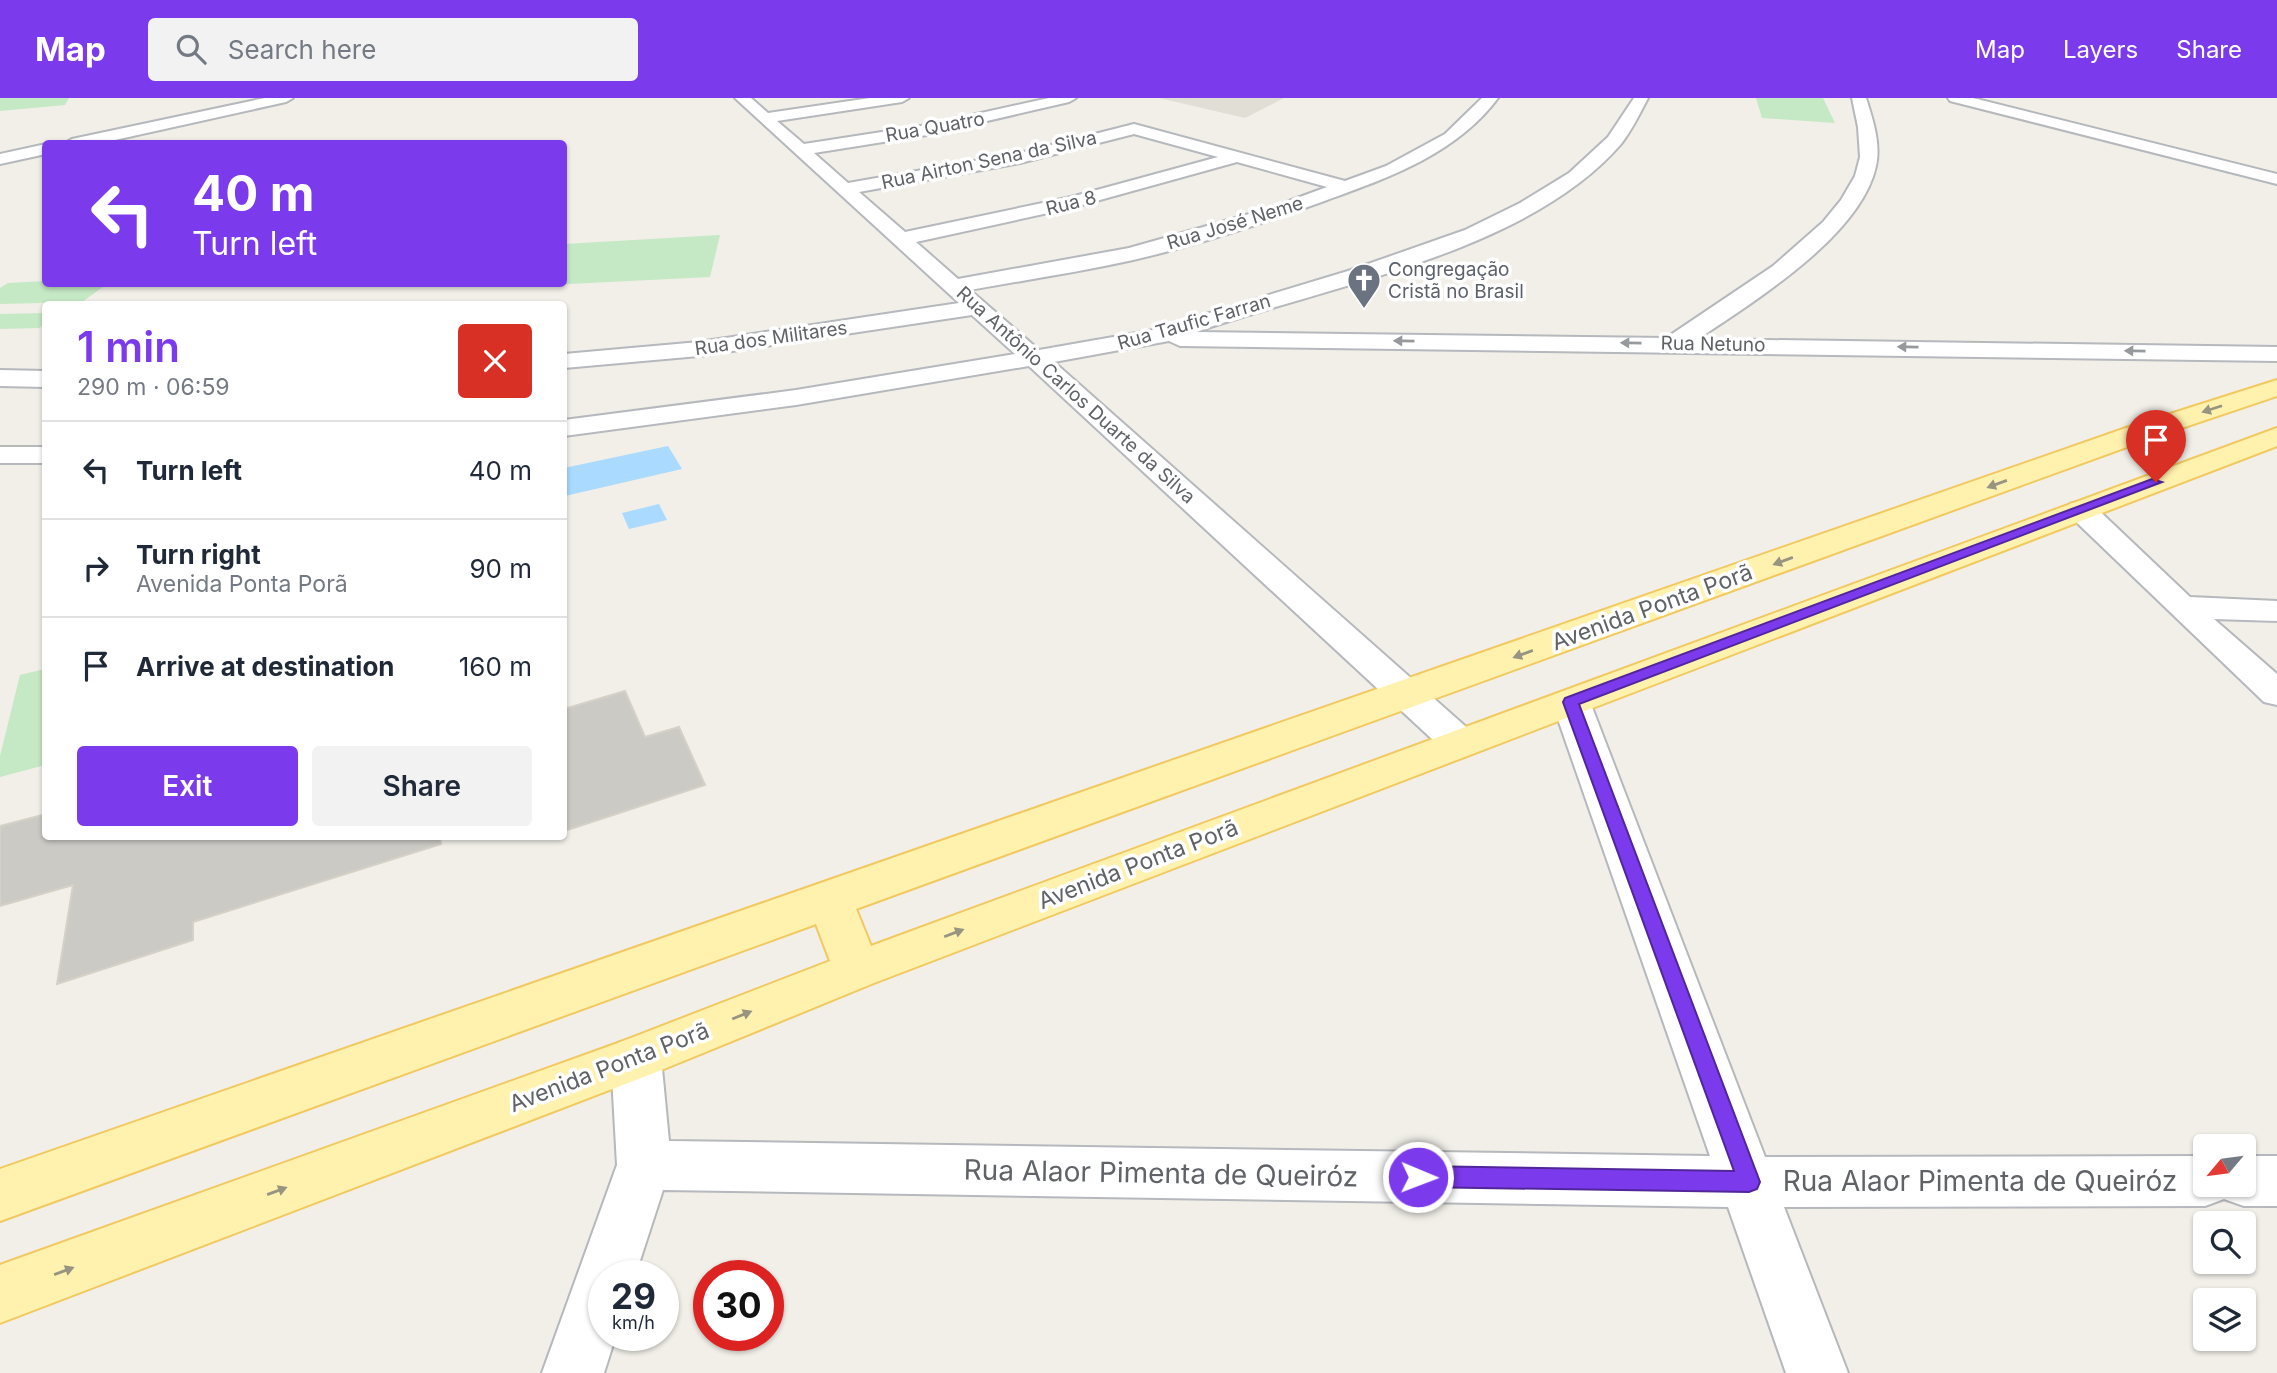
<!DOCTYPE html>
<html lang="en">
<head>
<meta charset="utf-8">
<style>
	:root { --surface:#fff; --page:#f2f2f3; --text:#1f2937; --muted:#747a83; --line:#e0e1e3; --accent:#7c3aed }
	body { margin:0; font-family:Inter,sans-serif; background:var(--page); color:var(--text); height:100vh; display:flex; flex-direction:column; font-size:26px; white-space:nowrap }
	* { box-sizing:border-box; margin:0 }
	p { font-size:23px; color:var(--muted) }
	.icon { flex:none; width:38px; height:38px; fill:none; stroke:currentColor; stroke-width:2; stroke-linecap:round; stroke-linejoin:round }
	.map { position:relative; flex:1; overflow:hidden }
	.sheet { position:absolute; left:42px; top:203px; width:525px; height:539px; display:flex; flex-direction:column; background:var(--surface); border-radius:7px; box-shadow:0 2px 5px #0004 }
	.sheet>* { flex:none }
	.hud { position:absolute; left:42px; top:42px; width:525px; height:147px; border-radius:7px; box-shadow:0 2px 5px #0004; background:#7c3aed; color:#fff; overflow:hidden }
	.needle { width:46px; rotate:241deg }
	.buttons { position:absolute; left:2193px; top:1036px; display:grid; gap:14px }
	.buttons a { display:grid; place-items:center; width:63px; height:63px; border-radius:7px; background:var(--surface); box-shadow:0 2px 5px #0004; font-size:35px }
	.speed { position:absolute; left:588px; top:1162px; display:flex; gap:14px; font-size:35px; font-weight:700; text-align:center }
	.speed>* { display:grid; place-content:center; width:91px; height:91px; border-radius:50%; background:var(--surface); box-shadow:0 2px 5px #0004; line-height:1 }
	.speed small { font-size:18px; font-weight:400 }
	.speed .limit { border:10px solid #d22; background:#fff; color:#111 }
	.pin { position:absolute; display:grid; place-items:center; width:60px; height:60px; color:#fff; margin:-72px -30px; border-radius:50% 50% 50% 0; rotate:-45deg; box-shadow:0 0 7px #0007 }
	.pin .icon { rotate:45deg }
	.me { position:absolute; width:77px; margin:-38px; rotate:91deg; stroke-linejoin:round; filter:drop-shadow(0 0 5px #0008) }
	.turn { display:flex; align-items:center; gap:24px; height:147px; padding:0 35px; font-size:32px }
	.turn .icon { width:91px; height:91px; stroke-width:2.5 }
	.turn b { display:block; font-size:49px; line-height:60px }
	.round { display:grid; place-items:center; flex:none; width:74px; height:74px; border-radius:7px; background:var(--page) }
	.headline { display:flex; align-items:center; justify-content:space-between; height:119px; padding:0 35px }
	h1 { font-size:42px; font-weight:600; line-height:52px; color:var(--accent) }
	.action { display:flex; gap:14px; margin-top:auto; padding:14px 35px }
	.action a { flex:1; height:80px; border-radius:7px; background:var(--accent); color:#fff; font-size:28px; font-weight:600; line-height:80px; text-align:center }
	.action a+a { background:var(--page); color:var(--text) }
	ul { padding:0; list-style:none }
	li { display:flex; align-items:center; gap:21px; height:98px; padding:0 35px; border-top:2px solid var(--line) }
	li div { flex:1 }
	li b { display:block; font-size:26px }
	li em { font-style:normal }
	header { display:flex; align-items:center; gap:42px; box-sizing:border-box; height:98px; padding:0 35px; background:var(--accent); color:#fff }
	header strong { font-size:33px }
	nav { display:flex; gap:38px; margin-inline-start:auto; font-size:24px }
	.search { width:490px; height:63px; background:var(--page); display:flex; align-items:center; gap:18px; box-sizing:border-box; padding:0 24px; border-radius:7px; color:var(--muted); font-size:26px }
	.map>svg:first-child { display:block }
	.education { fill:#e1ded6 }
	.green { fill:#c5e8c5 }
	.water { fill:#aadaff }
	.building { fill:#cccac5; stroke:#d6d1c6; stroke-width:2 }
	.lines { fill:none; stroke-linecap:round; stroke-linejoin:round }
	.minor-casing { stroke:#b5b8bc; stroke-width:4 }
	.major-casing { stroke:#f2c960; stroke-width:4 }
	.minor { fill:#fff; fill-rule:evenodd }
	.major { fill:#fff2af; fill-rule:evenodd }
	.oneway { fill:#979a9d }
	.oneway2 { fill:#979581 }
	.route { fill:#7c3aed; stroke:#51269a; stroke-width:2 }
	.labels { text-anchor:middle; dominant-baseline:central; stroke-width:7; stroke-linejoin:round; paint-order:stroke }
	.far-street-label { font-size:19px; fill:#5f6368; stroke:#fff }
	.far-worship-label { font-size:19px; fill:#5b616d; stroke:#fff; text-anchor:start }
	.street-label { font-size:23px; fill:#5f6368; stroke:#fff }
	.near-street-label { font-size:28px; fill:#5f6368; stroke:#fff }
</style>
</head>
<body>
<header>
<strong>Map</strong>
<div class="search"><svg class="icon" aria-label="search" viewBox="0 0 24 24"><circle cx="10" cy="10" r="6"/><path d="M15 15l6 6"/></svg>Search here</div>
<nav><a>Map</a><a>Layers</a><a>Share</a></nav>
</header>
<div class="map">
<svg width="2277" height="1275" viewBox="0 0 2277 1275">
	<rect width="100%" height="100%" fill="#f1efe8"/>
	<path class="education" d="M1159,0H1284L1245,20Z"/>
	<g class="green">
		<path d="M0,0H69L65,7L0,13Z"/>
		<path d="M1756,0H1823L1835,25L1762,20Z"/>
		<path d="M720,137L710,179L508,189L510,186H564V146Z"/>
		<path d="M45,183L46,186H107L82,204L0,206V190L8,185Z"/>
		<path d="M45,215V226L39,230L0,231V216Z"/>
		<path d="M45,571V667L0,679V658L20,577Z"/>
	</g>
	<g class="water">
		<path d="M668,348L682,371L565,398L564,370Z"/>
		<path d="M659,406L667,422L629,431L622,415Z"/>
	</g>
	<g class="building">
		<path d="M625,593L645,639L679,629L705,687L564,733V611Z"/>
		<path d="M46,716V738H440L441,746L193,824V842L57,886L73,787L0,808V728Z"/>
	</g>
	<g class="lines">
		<defs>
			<g id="minor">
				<path d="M265,0H293L286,4L97,46H64L72,41Z"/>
				<path d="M735,0H751L768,15L870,0H909L902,4L777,23L804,46L927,27L1049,0H1076L1069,4L927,37L814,55L848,85L1020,55L1134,26L1345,83L1386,68L1445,36L1482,0H1498C1456,56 1390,79 1327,102C1264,125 1199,147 1133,162C1080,174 1024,182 970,192L1039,252L1153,232L1348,173L1465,132L1520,105L1569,75L1608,39L1634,0H1648C1640,15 1632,32 1621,46C1527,155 1327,188 1196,234L1666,240L1773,168L1823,124L1841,102L1855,78L1860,59L1858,29L1852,0H1866C1873,22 1881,46 1876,68C1861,138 1753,204 1698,241L2277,249V263L1180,248L1169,243L1054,264L1474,636L1479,645L1474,654L1460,658L1446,654L1029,268L796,307L564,338V322L796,292L1015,256L972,217L699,258L564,270V256L699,244L959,205ZM1134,36L1218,59L1071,99L905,134L859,94L1020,65ZM1237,64L1327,89L1267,111L1129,150L958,181L916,144L1071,110Z"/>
				<path d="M1948,0H1973L2277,76V86L1950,3Z"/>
				<path d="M46,46V56L0,66V56Z"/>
				<path d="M0,272L46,273V289L0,288Z"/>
				<rect x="0" y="349" width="46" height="16"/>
				<path d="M2081,403L2092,406L2190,499L2277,503V523L2214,521L2277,576V607L2264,604L2070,418L2066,412L2070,406Z"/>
				<path d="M1571,592L1584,596L1590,604L1765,1059L2205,1058V1087H2244V1058H2277V1108H2244L2224,1101L2205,1108L1784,1109L1848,1275H1786L1728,1109L663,1092L635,1178H604V1237H616L604,1275H542L617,1067L611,960L618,945L636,939L654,945L661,960L669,1043L1710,1058L1552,604L1558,596Z"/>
			</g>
			<path id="major" d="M2277,282V298L2146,342L856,811L871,848L2277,330V348L874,885L654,975L0,1225V1167L618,945L830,863L816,826L0,1123V1071L2126,330Z"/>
		</defs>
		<use href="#minor" class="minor-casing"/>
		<use href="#major" class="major-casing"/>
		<use href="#minor" class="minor"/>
		<use href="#major" class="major"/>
	</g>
	<defs><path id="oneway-solid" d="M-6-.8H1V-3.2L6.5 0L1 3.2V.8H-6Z" transform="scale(1.75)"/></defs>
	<g class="oneway">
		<use href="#oneway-solid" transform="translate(1404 243) rotate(-179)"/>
		<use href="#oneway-solid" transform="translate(1631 245) rotate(-179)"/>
		<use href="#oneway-solid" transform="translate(1908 249) rotate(-179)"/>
		<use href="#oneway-solid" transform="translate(2135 253) rotate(-179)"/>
	</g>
	<g class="oneway2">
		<use href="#oneway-solid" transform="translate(2212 311) rotate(162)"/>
		<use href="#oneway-solid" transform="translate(1997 386) rotate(160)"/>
		<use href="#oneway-solid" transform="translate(1783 463) rotate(160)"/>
		<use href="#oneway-solid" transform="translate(1523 556) rotate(160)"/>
		<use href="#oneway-solid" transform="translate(954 835) rotate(-21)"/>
		<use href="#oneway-solid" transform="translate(742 917) rotate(-22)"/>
		<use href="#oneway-solid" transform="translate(277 1093) rotate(-20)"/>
		<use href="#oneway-solid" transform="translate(64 1173) rotate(-20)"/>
	</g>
	<path class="route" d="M2152,381L2162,384L1579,606L1760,1084L1757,1091L1749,1094L1418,1089L1410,1086L1406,1079L1410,1071L1418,1068L1734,1073L1563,604L1565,600Z"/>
	<defs>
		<symbol id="church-pin" viewBox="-11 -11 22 30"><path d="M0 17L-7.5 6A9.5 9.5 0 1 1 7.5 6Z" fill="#6b7280" stroke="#fff"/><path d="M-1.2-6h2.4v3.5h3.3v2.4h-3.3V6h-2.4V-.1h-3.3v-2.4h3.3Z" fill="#fff"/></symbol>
	</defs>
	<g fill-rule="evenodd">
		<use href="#church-pin" x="1345" y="163" width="38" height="52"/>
	</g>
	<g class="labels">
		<g class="far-street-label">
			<text transform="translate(935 29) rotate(-10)">Rua Quatro</text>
			<text transform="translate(989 62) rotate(-12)">Rua Airton Sena da Silva</text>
			<text transform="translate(1071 105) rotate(-14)">Rua 8</text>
			<text transform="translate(1235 125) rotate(-17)">Rua José Neme</text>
			<text transform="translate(1194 224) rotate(-16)">Rua Taufic Farran</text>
			<text transform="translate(771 240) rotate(-8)">Rua dos Militares</text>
			<text transform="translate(1713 246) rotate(1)">Rua Netuno</text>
			<text transform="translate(1076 297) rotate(42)">Rua Antônio Carlos Duarte da Silva</text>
		</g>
		<g class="far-worship-label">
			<text x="1388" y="171">Congregação<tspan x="1388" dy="22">Cristã no Brasil</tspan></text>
		</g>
		<g class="street-label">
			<text transform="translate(1652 509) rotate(-20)">Avenida Ponta Porã</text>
			<text transform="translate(1138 766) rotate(-21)">Avenida Ponta Porã</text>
			<text transform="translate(609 969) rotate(-21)">Avenida Ponta Porã</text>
		</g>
		<g class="near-street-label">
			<text transform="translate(1161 1075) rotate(1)">Rua Alaor Pimenta de Queiróz</text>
			<text x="1980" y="1083">Rua Alaor Pimenta de Queiróz</text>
		</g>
	</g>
</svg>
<div class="buttons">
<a><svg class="needle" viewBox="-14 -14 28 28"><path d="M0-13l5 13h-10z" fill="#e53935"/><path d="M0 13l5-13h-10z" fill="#747a83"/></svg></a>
<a><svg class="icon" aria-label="search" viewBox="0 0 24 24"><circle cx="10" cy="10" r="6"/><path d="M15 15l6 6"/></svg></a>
<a><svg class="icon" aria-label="layers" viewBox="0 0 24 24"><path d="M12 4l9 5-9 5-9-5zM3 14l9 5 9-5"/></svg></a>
</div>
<div class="speed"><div>29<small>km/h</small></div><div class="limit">30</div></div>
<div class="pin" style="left:2156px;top:384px;background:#d93025"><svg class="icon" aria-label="arrive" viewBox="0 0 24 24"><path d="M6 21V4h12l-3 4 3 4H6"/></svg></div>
<svg class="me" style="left:1418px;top:1079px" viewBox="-20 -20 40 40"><circle r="17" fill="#7c3aed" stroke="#fff" stroke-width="3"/><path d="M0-11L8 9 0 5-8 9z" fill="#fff"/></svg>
<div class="hud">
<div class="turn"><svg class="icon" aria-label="left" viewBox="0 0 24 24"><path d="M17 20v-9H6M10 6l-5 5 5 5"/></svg><div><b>40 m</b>Turn left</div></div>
</div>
<section class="sheet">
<div class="headline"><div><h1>1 min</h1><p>290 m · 06:59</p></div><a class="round" style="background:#d93025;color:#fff"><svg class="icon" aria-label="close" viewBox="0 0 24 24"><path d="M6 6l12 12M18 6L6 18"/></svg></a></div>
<ul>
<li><svg class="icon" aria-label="left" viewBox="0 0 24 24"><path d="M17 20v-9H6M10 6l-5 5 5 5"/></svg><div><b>Turn left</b></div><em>40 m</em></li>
<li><svg class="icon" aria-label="right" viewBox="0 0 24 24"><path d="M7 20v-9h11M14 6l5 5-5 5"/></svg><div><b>Turn right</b><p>Avenida Ponta Porã</p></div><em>90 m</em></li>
<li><svg class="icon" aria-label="arrive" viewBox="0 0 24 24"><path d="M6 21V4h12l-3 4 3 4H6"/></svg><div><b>Arrive at destination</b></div><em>160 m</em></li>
</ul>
<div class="action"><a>Exit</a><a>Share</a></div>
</section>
</div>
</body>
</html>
